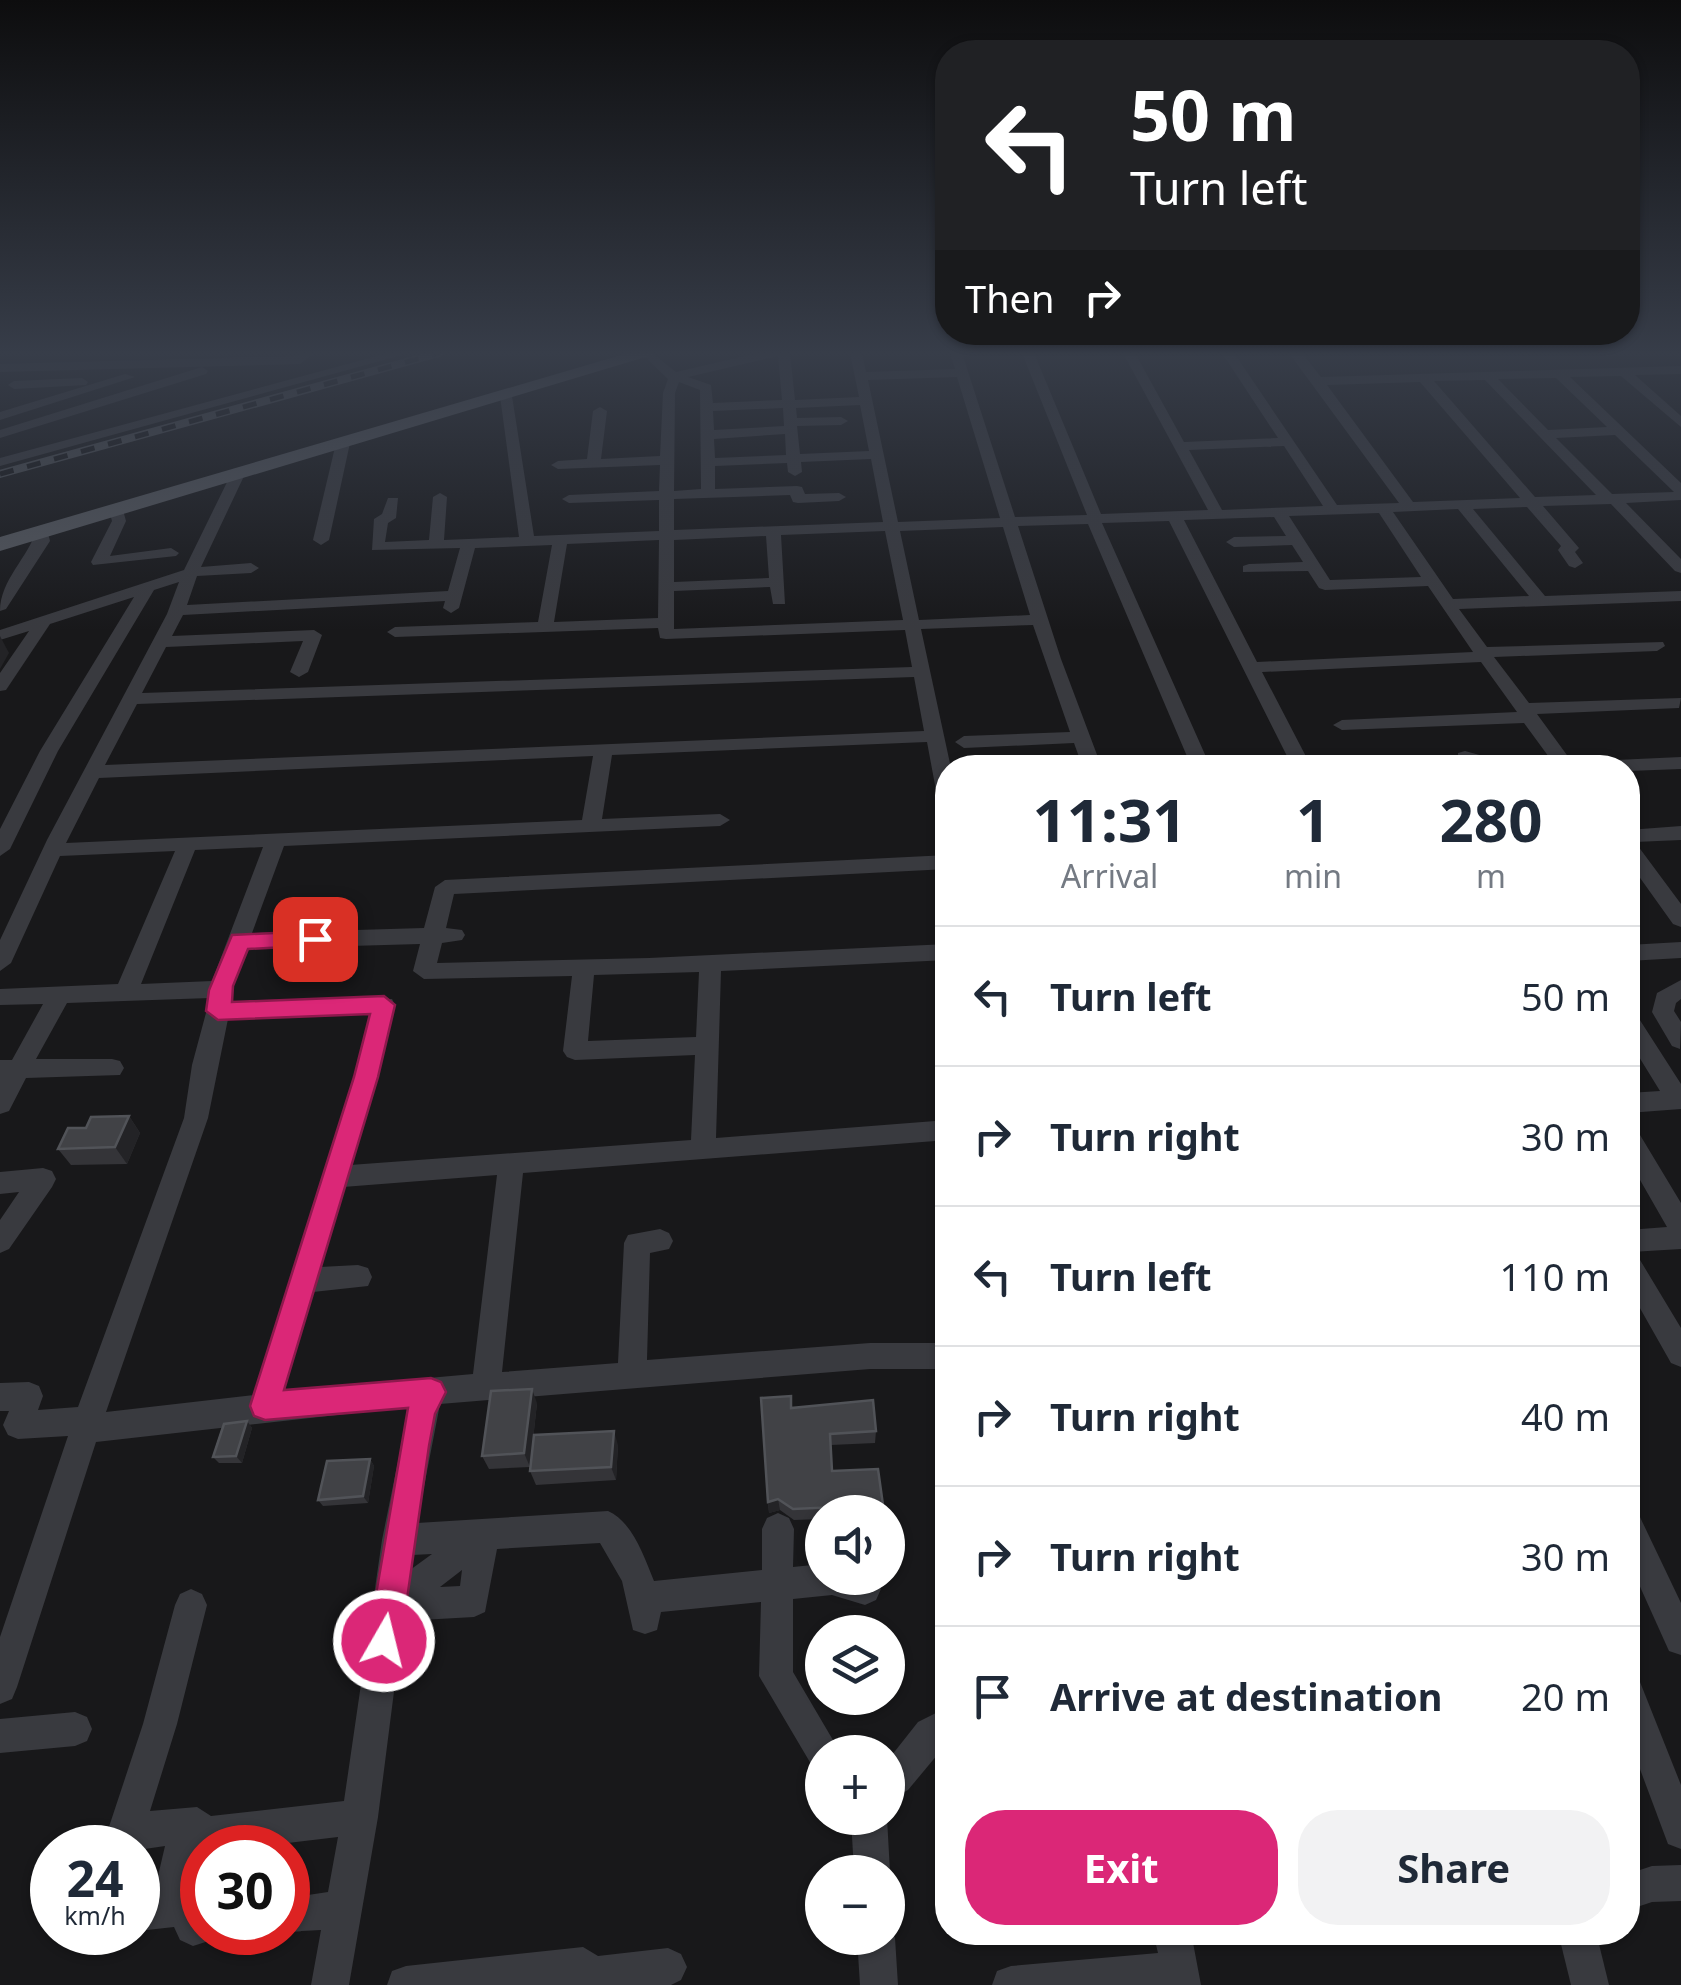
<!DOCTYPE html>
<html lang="en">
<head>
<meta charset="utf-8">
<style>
	:root { --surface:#fff; --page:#f2f2f3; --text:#1f2937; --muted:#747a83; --line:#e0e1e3; --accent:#db2777 }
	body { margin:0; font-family:"Noto Sans",sans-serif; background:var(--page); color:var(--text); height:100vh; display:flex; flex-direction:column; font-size:38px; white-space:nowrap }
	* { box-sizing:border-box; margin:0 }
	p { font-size:32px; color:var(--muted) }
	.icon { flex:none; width:55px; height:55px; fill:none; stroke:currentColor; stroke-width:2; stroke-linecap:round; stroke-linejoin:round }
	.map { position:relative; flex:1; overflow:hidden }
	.side { position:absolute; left:935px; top:755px; width:705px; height:1190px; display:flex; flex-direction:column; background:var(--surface); border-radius:40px; box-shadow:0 2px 8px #0004 }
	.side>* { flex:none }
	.top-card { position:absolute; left:935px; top:40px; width:705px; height:305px; border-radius:40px; box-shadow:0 2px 8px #0004; background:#202124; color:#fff; overflow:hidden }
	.fabs { position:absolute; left:805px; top:1495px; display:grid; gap:20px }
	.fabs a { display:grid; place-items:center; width:100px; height:100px; border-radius:50%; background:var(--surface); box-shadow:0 2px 8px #0004; font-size:50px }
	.speed { position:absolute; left:30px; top:1825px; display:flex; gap:20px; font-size:50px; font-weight:700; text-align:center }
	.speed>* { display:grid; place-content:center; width:130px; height:130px; border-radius:50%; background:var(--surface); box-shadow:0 2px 8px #0004; line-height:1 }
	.speed small { font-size:25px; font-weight:400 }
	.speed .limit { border:15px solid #d22; background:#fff; color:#111 }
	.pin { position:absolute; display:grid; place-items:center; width:85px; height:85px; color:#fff; margin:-42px; border-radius:20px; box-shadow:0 5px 15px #0006 }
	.me { position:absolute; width:110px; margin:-55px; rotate:8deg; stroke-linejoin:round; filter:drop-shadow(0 0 8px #0008) }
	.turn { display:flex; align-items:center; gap:35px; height:210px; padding:0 30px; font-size:45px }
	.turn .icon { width:130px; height:130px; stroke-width:2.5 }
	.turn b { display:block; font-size:70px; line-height:85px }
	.then { display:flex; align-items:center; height:95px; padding:0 30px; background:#0003; gap:20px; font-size:38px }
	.eta { display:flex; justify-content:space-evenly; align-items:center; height:170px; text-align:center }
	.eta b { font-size:60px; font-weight:700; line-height:70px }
	.primary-button { display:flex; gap:20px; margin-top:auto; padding:20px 30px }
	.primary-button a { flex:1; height:115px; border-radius:40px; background:var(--accent); color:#fff; font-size:40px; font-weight:700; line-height:115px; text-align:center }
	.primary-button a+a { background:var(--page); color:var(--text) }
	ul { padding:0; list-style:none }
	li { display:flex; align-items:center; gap:30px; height:140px; padding:0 30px; border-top:2px solid var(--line) }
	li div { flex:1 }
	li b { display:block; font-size:38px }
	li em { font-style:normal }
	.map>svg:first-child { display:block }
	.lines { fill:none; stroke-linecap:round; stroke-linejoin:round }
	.street { fill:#393a3f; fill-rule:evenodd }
	.primary { fill:#55585e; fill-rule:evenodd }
	.rail-casing { stroke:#4c4f54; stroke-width:8 }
	.rail { stroke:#131315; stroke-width:5; stroke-dasharray:14; stroke-linecap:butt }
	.wall { fill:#343438 }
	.shaded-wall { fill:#232326 }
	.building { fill:#414246; stroke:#515358; stroke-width:2.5 }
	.route { fill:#db2777; stroke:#8e194d; stroke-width:2.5 }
</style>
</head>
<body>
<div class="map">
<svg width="1681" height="1985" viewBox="0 0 1681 1985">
	<rect width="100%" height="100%" fill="#18181a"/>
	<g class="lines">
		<g class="street">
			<path d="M301,353H315L300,364L0,372V364L297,356Z"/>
			<path d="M388,353H409L0,466V458Z"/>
			<path d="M641,353H652L676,372L758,353H790L795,400L859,397L850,353H862L866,372L955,369L950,353H962L1015,517L1087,515L1022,353H1034L1101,514L1208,510L1123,353H1135L1184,442L1278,438L1222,353H1234L1337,505L1399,503L1289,353H1302L1321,377L1681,366V374L1635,375L1681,416V427L1621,376L1570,377L1681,483V500L1626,503L1681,559V573L1675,571L1611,504L1543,506L1579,548L1575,552L1583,563L1575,568L1569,566L1558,550L1561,546L1527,507L1473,509L1545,596L1681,591V601L1459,609L1487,647L1663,642L1665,646L1657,651L1494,657L1529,703L1681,698L1679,708L1537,714L1572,762L1681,757V769L1628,771V768H1557L1524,723L1342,730L1333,725L1342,720L1517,712L1481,662L1262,672L1312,768H1293L1169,521L1102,523L1211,768H1192L1088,524L1018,526L1061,659L1102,768H1083L1074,743L964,748L955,742L964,736L1070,732L1033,625L921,629L951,768H948V807L938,801L927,742L612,755L602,819L720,814L730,820L720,826L284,846L252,933L424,928L435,887L445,880L948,855V869L454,894L446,928L462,930L465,935L462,940L442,943L437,963L649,958L948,944V960L721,971L716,1138L948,1120V1140L523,1173L502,1372L618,1363L624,1243L628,1235L660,1229L669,1233L673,1241L669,1249L650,1253L647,1360L870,1343H948V1369H870L440,1404L417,1523L608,1511C633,1522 644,1557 654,1581L762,1570V1529L767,1518L778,1513L789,1518L794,1529L793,1567L822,1564V1578H876L881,1589L876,1600L865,1605L832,1595L793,1599V1672L840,1752H822V1769L811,1764L759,1676L761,1602L661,1612L657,1630L645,1634L633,1630L622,1581L600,1543L497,1549L485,1612L474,1617L403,1621L378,1817L349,1985H311L321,1930L283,1932H288V1898L328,1892L338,1837L245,1848L201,1846L197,1865L202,1863V1932H218L215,1939L193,1946L180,1940L174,1927L138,1931V1895L154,1893L165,1846L138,1850L102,1848L143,1724L175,1605L180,1594L191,1589L202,1594L207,1605L177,1724L150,1811L197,1807L211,1816L344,1801L382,1540L409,1407L96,1442L17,1687L12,1699L0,1704V1637L68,1436L18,1439L8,1435L3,1425L9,1411H0V1383L29,1382L39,1386L43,1396L38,1410L78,1407L184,1118L192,1065L210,998L67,1003L36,1059H112L120,1061L124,1068L120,1075L26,1078L9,1111L0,1114V1060H12L43,1004L0,1005V989L118,984L175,851L60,856L11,963L0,971V940L47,840L167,614L179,582L154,590L58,751L10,849L0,856V829L40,751L134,597L50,624L6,690L0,691V673L29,631L0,640V630L184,570L231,474L238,470L245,474L201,567L251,563L259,568L251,573L197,576L187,605L448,591L460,548L372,550L374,519L382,514L388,498H398L396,518L388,523L385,542L429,540L433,497L440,493L447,497L444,540L519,537L500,396L506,392L512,396L534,536L659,531V500L569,503L562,499L569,495L659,491L660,465L558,469L551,465L558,461L587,459L593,411L600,407L607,411L601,459L660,456L663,393L668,379ZM778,356L782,400L713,403L711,385L688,377ZM957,377L1000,518L898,522L868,380ZM1556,378L1607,427L1548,430L1498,379ZM1485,380L1596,495L1535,497L1434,381ZM679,382L700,390L701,489L674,491L675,393ZM1420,382L1520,498L1413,502L1327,385ZM860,405L869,451L800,454L797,426L841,425L848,421L841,417L797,418L796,408ZM783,408L784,426L714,430L713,411ZM785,434L786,455L715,458L714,439ZM1615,435L1674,492L1612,494L1556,438ZM1284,446L1323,506L1222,510L1189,450ZM871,459L883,522L674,530V499L790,495L793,502L798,503L839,501L846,497L839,493L805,494L802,487L797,486L715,489V466L787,463L788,472L795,476L802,472L801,462ZM1458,509L1529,596L1453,599L1393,512ZM1379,513L1421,577L1330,580L1289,516ZM1274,517L1286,536L1234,537L1226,542L1234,547L1292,545L1303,562L1249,564L1243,566V572L1308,571L1319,588L1325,590L1428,586L1473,652L1257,662L1184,520ZM1003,527L1030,615L919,620L900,531ZM885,531L903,620L674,629V591L770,587L773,604H785L781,535ZM766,536L769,578L674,582V540ZM659,540L658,618L554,622L567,544ZM552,545L538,622L395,627L387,632L395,637L658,628L660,638L666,639L905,630L912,667L142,693L166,647L303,641L290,672L299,677L308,672L322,635L314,630L172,636L183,615L445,601L443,608L451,613L459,608L475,548ZM914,677L924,731L105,765L137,704ZM593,756L582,820L66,843L99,778ZM263,847L212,981L141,984L195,850ZM420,944L413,971L424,979L572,976L563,1051L567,1057L575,1060L695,1055L691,1140L350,1165L378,1077L395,1005L392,999L232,1002L233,985L246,949ZM699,972L696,1037L588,1041L594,975ZM370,1014L354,1077L254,1395L106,1412L208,1118L228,1019ZM497,1175L473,1374L284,1391L313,1292L368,1286L372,1277L368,1268L358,1265L320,1267L343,1187ZM432,1554L410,1570L412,1555ZM462,1570L460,1586L440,1587Z"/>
			<path d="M202,367L208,371L206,374L0,438V430Z"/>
			<path d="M125,374L135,377L0,420V412Z"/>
			<path d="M82,378L88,382L86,385L14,389L8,385L14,381Z"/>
			<path d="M343,439L350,443L329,540L321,545L313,540L336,443Z"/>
			<path d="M116,506L123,510L126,521L110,556L171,548L179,553L176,556L93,565L91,562L112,521L109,510Z"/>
			<path d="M37,529H47L50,541L6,609L0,611C0,580 28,558 37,529Z"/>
			<path d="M1465,751L1512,764L1514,768H1481L1458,761V753Z"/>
			<path d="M1681,826V840L1635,842L1681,904V927L1673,924L1628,861V830Z"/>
			<path d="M1681,942V958L1628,961V945Z"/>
			<path d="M1681,980V999L1676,1003L1674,1011L1681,1022L1680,1049L1672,1046L1652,1012L1657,993Z"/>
			<path d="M1628,1011L1636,1014L1681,1084V1109L1628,1113V1093L1660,1091L1628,1039Z"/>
			<path d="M1628,1127L1637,1130L1681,1203V1249L1631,1252L1637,1255L1681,1328V1367L1671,1363L1628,1287V1230L1667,1227L1628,1159Z"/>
			<path d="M43,1168L52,1171L56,1179L52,1187L9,1249L0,1253V1220L19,1192L0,1194V1172Z"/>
			<path d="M1628,1510L1639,1515L1681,1603V1655L1669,1651L1628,1560Z"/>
			<path d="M1628,1677L1640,1682L1681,1785V1849L1668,1844L1628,1737Z"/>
			<path d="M948,1707V1742L908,1790L888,1801V1760L918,1722Z"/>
			<path d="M75,1712L87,1717L92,1729L87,1741L75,1746L0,1753V1719Z"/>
			<path d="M851,1818H887L890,1872L888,1879V1872H854Z"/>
			<path d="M1681,1865V1901L1652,1902L1628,1910V1874L1652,1866Z"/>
			<path d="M888,1924L895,1938L898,1985H860L857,1938H888Z"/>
			<path d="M1153,1932H1191L1201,1985H992L997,1971L1011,1966L1158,1953Z"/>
			<path d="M1558,1932H1596L1609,1985H1571Z"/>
			<path d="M583,1947L598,1956L668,1948L681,1954L687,1967L681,1980L671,1985H387L392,1971L406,1966Z"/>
		</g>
		<path class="primary" d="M628,353H659L0,551V537Z"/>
		<defs>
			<path id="rail" d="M0,474L439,353"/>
		</defs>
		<use href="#rail" class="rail-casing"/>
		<use href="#rail" class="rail"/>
	</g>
	<g class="wall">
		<path d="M129,1116L140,1133L127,1164L71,1165L58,1149L86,1128Z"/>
		<path d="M537,1403L530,1467L489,1469L482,1456Z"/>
		<path d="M791,1408L876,1431L875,1443L831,1445L832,1471L883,1505L882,1512H822V1519L794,1520L780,1510L769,1513L768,1502Z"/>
		<path d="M247,1421L252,1428L242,1463H219L213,1457Z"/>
		<path d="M618,1445L616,1480L536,1485L530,1471Z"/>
		<path d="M370,1459L374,1466L368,1503L323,1506L318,1500Z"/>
	</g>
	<g class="shaded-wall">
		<path d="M0,636L9,653L0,669Z"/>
		<path d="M129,1116L140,1133L127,1164L115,1147Z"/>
		<path d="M532,1389L537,1403L530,1467L524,1453Z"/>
		<path d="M247,1421L252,1428L242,1463L236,1456Z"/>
		<path d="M614,1431L618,1445L616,1480L611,1467Z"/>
		<path d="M370,1459L374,1466L368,1503L363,1496Z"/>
		<path d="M778,1499L780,1510L769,1513L768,1502Z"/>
	</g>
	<g class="building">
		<path d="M129,1116L115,1147L58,1149L68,1128H86L91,1117Z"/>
		<path d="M532,1389L524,1453L482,1456L491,1391Z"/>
		<path d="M791,1396V1408L873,1400L876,1431L830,1434L832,1471L878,1469L883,1505L793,1509L778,1499L768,1502L761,1398Z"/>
		<path d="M247,1421L236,1456L213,1457L224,1424Z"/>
		<path d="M614,1431L611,1467L530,1471L534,1435Z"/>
		<path d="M370,1459L363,1496L318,1500L327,1461Z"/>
	</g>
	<linearGradient id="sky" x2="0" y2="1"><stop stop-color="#0d0d0e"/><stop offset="0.56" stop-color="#373d49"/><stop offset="1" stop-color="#373d49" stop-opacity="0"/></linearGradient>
	<rect width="1681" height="631" fill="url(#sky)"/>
	<path class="route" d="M315,931L322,933L326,939L322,945L248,949L233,986L232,1002L384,996L395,1005L378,1077L284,1390L431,1378L441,1382L446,1392L435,1414L429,1446L401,1641L396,1653L384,1658L373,1653L368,1641L408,1408L265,1420L254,1416L250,1406L354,1077L370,1014L218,1020L206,1011L209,990L232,935Z"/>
</svg>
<div class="fabs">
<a><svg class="icon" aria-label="sound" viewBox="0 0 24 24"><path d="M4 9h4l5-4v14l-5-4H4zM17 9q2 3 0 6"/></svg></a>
<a><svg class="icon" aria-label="layers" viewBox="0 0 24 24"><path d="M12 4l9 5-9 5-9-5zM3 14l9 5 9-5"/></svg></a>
<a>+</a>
<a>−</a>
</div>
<div class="speed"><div>24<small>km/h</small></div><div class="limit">30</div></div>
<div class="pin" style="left:315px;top:939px;background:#d93025"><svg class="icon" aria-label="arrive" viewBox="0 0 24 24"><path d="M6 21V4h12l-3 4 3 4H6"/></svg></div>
<svg class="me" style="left:384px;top:1641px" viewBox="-20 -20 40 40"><circle r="17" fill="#db2777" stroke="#fff" stroke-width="3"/><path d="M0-11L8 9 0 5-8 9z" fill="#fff"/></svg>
<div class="top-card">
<div class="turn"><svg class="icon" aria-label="left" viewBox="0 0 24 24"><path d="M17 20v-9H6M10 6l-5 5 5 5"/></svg><div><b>50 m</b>Turn left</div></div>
<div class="then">Then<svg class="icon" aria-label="right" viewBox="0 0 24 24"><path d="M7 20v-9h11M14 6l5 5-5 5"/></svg></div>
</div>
<section class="side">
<div class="eta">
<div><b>11:31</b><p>Arrival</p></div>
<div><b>1</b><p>min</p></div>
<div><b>280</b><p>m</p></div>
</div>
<ul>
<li><svg class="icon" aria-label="left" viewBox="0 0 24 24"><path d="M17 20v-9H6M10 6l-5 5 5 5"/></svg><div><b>Turn left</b></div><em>50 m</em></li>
<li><svg class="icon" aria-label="right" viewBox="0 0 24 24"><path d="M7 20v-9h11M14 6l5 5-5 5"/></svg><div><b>Turn right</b></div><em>30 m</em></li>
<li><svg class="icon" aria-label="left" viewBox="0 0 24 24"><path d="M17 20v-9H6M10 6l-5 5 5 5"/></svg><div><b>Turn left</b></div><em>110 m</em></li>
<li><svg class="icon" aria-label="right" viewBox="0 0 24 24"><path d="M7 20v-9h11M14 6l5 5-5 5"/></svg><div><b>Turn right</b></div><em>40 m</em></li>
<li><svg class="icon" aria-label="right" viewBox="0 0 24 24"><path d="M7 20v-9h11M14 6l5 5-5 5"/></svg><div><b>Turn right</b></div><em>30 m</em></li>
<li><svg class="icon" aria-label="arrive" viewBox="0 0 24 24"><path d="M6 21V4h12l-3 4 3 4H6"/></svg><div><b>Arrive at destination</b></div><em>20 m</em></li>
</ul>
<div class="primary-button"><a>Exit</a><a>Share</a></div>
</section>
</div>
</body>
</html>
